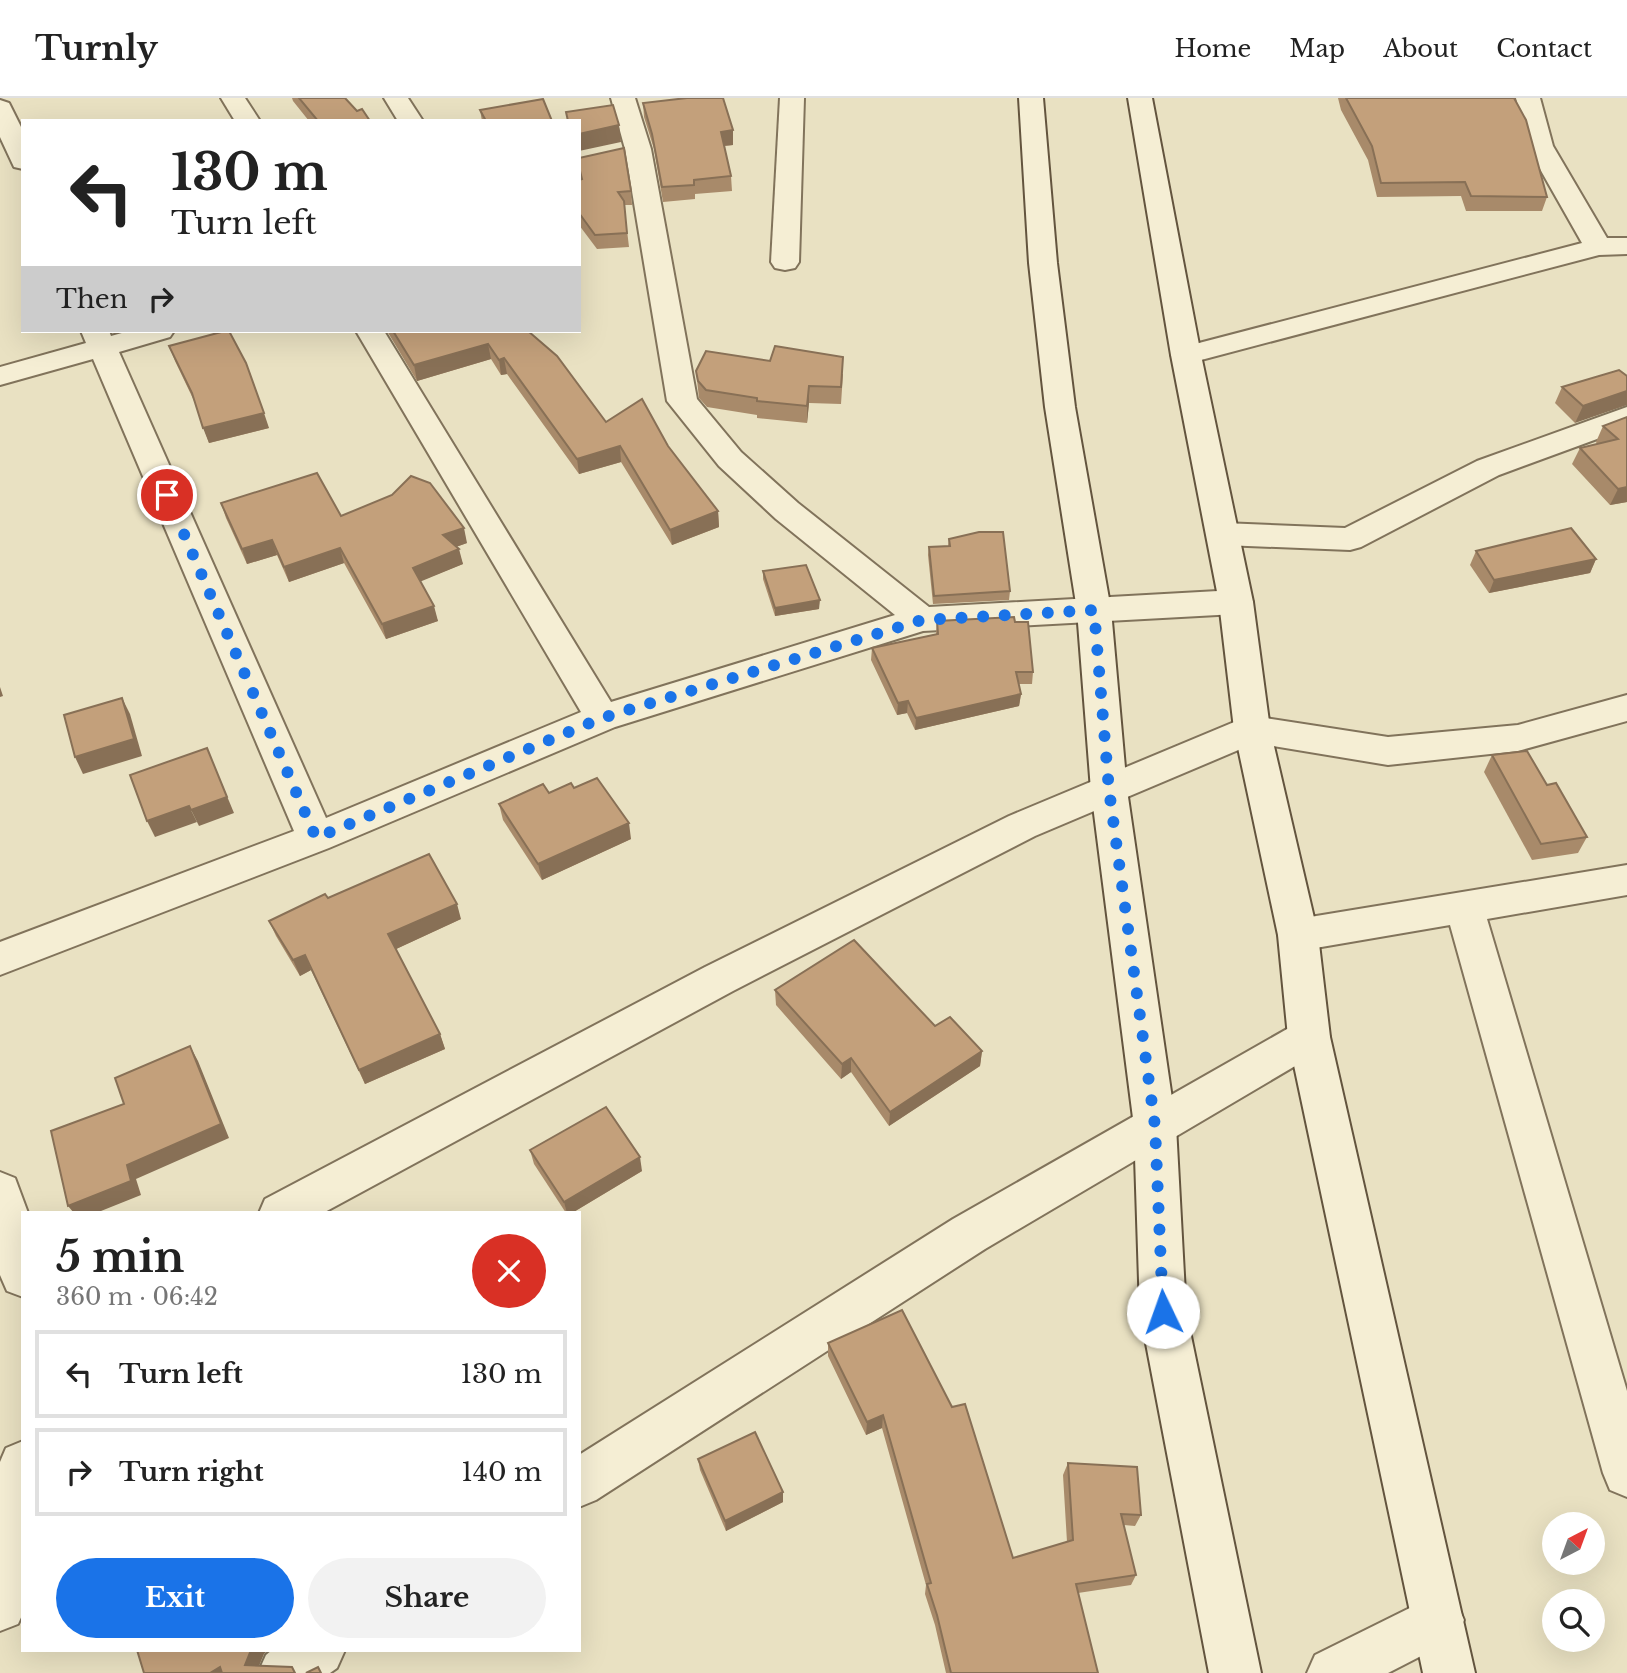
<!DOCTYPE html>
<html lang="en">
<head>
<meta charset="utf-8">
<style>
	:root { --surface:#fff; --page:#f2f2f2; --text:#222; --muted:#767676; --line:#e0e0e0; --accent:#1a73e8 }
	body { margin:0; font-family:"Libre Baskerville",serif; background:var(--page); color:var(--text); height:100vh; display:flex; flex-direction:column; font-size:26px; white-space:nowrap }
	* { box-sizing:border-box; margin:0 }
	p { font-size:23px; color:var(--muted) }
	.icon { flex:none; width:38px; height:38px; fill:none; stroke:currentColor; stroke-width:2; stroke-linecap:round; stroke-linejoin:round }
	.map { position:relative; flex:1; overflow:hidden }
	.panel { position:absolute; left:21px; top:1113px; width:560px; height:441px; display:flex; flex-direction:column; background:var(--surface); border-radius:0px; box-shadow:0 7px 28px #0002 }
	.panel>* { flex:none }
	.guide { position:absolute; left:21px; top:21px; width:560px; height:214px; border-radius:0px; box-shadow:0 7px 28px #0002; background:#fff; color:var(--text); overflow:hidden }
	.needle { width:46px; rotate:41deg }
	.buttons { position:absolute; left:1542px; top:1414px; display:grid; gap:14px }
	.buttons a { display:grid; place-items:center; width:63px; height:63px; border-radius:50%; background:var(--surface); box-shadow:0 7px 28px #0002; font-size:35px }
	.pin { position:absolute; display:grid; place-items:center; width:60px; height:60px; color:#fff; margin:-30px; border:4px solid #fff; border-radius:50%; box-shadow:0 2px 7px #0007 }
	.me { position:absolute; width:77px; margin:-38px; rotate:357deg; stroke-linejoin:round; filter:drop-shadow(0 0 5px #0008) }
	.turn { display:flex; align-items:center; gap:24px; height:147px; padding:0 35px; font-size:32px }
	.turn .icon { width:91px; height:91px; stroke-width:2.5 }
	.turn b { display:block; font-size:49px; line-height:60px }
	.then { display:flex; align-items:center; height:66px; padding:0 35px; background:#0003; gap:14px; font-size:26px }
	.round { display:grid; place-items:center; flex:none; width:74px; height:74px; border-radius:37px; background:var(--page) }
	.headline { display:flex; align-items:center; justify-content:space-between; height:119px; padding:0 35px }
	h1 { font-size:42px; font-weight:700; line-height:52px }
	.action { display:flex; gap:14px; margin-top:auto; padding:14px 35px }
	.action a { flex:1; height:80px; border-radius:42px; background:var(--accent); color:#fff; font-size:28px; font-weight:700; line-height:80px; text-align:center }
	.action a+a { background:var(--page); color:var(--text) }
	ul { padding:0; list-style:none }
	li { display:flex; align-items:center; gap:21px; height:88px; margin:0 14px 10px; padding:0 21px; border:4px solid var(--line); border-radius:0px }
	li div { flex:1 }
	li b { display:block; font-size:26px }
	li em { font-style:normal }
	header { display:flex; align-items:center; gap:42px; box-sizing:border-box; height:98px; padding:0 35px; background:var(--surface); border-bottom:2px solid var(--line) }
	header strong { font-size:33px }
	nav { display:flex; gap:38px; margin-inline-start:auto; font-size:24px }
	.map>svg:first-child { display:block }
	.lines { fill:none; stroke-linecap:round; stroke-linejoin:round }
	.street-casing { stroke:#81735b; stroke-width:4 }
	.secondary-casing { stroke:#63543e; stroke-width:4 }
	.street { fill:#f5eed4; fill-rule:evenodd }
	.secondary { fill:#f5eed4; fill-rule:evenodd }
	.wall { fill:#a88a6a }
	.shaded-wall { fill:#887056 }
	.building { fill:#c3a07b; stroke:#887056; stroke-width:2 }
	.route { stroke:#1a73e8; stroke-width:12; stroke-dasharray:0 21.6 }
</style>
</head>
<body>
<header>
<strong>Turnly</strong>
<nav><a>Home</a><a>Map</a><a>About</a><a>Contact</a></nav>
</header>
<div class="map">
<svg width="1627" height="1575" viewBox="0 0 1627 1575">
	<rect width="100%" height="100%" fill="#e9e1c2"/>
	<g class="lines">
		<defs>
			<g id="street">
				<path d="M221,0H245L260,23H235Z"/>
				<path d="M384,0H408L423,23H398Z"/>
				<path d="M611,0H635L651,51L697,301L741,354L798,405L929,509L1236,492L1248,496L1253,504L1248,512L1236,516L923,533L615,629L329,750L0,877V844L294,733L93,261L0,287V269L86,245L81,233H109L111,238L129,233H174L170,239L119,254L326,720L581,614L356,233H384L611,604L895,517L776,421L719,368L667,303L625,51Z"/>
				<path d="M780,0H804L799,164L795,170L785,172L775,170L771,164Z"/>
				<path d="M1516,0H1540L1553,48L1607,140H1627V156L1599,157L1186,266L1176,263L1171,257L1176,251L1582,145L1527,48Z"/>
				<path d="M0,2L9,5L23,33V71L14,69L0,39Z"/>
				<path d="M1627,309V330L1499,377L1361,449L1350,452L1223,447L1212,444L1207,436L1212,428L1223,425L1345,430L1477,363Z"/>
				<path d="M1627,597V623L1518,653L1388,667L1255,645L1035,738L733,893L323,1115H259L265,1101L705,869L1009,718L1239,622L1252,618L1388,639L1518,627Z"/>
				<path d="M1627,767V797L1487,821L1627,1293V1399L1610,1392L1603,1375L1450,827L1298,853L1284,848L1278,837L1284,826L1298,821Z"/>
				<path d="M1309,921L1324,927L1330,939L1324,951L985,1151L596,1402L579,1409V1357L953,1121L1294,927Z"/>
				<path d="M0,1074L15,1080L28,1115H23V1199L7,1193L0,1177Z"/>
				<path d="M23,1343V1515L18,1526L0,1533V1364L6,1350Z"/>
				<path d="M1438,1496L1456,1504L1464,1522L1456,1540L1388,1575H1307L1315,1557Z"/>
				<path d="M272,1552H345L337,1570L330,1575H258L266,1557Z"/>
			</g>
			<g id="secondary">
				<path d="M1019,0H1043L1057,165L1075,309L1111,512L1127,692L1176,1028L1186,1214L1261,1575H1209L1140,1214L1134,1028L1091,692L1077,512L1045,309L1029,165Z"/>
				<path d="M1128,0H1152L1201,257L1253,504L1270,631L1318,837L1330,939L1475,1575H1423L1288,939L1278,837L1234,631L1219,504L1171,257Z"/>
			</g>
		</defs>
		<use href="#street" class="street-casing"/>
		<use href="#secondary" class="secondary-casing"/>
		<use href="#street" class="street"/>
		<use href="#secondary" class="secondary"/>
	</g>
	<g class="wall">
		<path d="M292,0H345L357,13L370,23H309L293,3Z"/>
		<path d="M1338,0H1514L1547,99L1542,113H1466L1461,98L1377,99L1368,62L1341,12Z"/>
		<path d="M643,5L733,32V47L724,48L731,78L732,93L695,96V101L663,104L654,51L644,19Z"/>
		<path d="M480,12L552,23H482Z"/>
		<path d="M579,60L631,93L632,107H624L629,149L597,151L579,127V82H580L579,77Z"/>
		<path d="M387,233H528L606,324L668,348L718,413L719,429L672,447L621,364L579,376L507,276L501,277L491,261L417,283Z"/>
		<path d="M169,248L269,330L209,345L196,307L175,263Z"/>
		<path d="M1619,272L1575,325L1555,305L1562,289Z"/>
		<path d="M696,273L843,276L841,306L809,305L807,325L757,320V317L707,309L699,300Z"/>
		<path d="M1627,319V404L1610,407L1572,366L1580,350L1597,346L1596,344L1603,328Z"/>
		<path d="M221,405L341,418L467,445L456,449L463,466L420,483L438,523L386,541L344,465L289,484L277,457L247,466L226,420Z"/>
		<path d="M949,441L1010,493L1009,502L933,506L928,457L929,449L948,448Z"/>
		<path d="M1476,453L1596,461L1590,475L1489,495L1470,467Z"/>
		<path d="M763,473L819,511L775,518L763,481Z"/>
		<path d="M937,523L1015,524L1033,574L1032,586H1018L1021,596L1019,608L915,632L907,615L897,617L871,562L872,550L936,536Z"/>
		<path d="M1492,657L1547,687L1587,739L1578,755L1532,762L1484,674Z"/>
		<path d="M549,695L631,741L542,782L503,722L499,706Z"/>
		<path d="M328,800L461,821L396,851L440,936L445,951L365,986L311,872L300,878L276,838L269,823Z"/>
		<path d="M775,892L935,928L982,953L980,968L889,1028L851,974L841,981L776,907Z"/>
		<path d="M530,1052L642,1073L572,1115H566L534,1066Z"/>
		<path d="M828,1245L1013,1460L1067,1444L1063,1377L1068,1365L1141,1417L1135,1428L1124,1427L1136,1477L1131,1487L1078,1495L1098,1575H946L935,1527L925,1496L926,1487L882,1330L866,1337L828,1258Z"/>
		<path d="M698,1361L783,1394V1404L726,1433L700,1372Z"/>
	</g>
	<g class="shaded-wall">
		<path d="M619,27L621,44L579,53V36Z"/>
		<path d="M733,32V47L722,48L721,34Z"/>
		<path d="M488,246L491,261L417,283L414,267Z"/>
		<path d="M504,260L507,276L501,277L499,262Z"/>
		<path d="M809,288V305L807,325V308Z"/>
		<path d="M1627,293V307L1575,325L1583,308Z"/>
		<path d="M264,315L269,330L209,345L203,330Z"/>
		<path d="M620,348L621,364L579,376L577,361Z"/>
		<path d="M1627,389V404L1610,407L1618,391Z"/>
		<path d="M718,413L719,429L672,447L670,432Z"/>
		<path d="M464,430L467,445L447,452L443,437Z"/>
		<path d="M272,442L277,457L247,466L242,451Z"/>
		<path d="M340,450L344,465L289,484L284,469Z"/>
		<path d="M459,451L463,466L417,485L413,470Z"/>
		<path d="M1596,461L1590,475L1489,495L1494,482Z"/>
		<path d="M820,502L819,511L775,518V510Z"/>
		<path d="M434,508L438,523L386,541L382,526Z"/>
		<path d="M0,589L3,598L0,599Z"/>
		<path d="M1021,596L1019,608L915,632L916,620Z"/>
		<path d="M122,600L130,616L142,658L83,676L75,659Z"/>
		<path d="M908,603L907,615L897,617L898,605Z"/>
		<path d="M214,667L234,715L199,728L191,712Z"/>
		<path d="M189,708L197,724L155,739L147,723Z"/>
		<path d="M629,725L631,741L542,782L538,766Z"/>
		<path d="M457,806L461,821L394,852L388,836Z"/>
		<path d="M305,857L311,872L300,878L293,862Z"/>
		<path d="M440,936L445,951L365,986L359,972Z"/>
		<path d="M190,948L198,963L229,1040L136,1081L141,1097L96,1115H74L68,1108L127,1067Z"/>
		<path d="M982,953L980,968L889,1028L890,1014Z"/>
		<path d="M851,960V974L841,981L842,966Z"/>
		<path d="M640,1059L642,1073L572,1115H567L564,1104Z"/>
		<path d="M883,1317L882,1330L866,1337L867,1324Z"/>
		<path d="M783,1394V1404L726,1433L725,1423Z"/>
		<path d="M251,1552H268L264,1556L256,1575L245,1567Z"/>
		<path d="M220,1569L227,1575H210Z"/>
	</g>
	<g class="building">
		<path d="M299,0H345L357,13L362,11L370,23H318Z"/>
		<path d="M687,0H723L733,32L721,34L731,78L694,82V87L662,89L652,36L643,5Z"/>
		<path d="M1346,0H1514L1526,22L1547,99L1471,98L1465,84L1381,85L1372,48Z"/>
		<path d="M543,1L552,23H486L480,12Z"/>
		<path d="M613,7L619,27L579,36V23H568L566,14Z"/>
		<path d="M624,50L631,93L618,94L624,103L627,135L595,137L579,115V82L582,81L579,69V60Z"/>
		<path d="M225,233H229L246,265L264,315L203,330L192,295L169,248Z"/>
		<path d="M393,233H528L557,258L606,324L642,301L668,348L718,413L670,432L620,348L577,361L504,260L499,262L488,246L414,267Z"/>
		<path d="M775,248L843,259L841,289L809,288L807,308L757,303V300L706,292L698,283L696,273L706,253L770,263Z"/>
		<path d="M1619,272L1627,278V293L1583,308L1562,289Z"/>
		<path d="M1627,319V389L1618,391L1580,350L1618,341L1603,328Z"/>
		<path d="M317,375L341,418L392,397L411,378L430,385L464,430L443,437L459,451L413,470L434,508L382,526L340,450L284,469L272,442L242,451L221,405Z"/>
		<path d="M1571,430L1596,461L1494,482L1476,453Z"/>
		<path d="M979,434H1003L1010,493L934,498L929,449L950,448L949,441Z"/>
		<path d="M806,467L820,502L775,510L763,473Z"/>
		<path d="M1014,519L1015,524H1028L1033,574H1016L1021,596L916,620L908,603L898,605L872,550L938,536L937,523Z"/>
		<path d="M122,600L134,641L75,659L64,617Z"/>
		<path d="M207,650L227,699L191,712L189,708L147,723L130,677Z"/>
		<path d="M1527,653L1547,687L1556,685L1587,739L1541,746L1492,657Z"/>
		<path d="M597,680L629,725L538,766L499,706L543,686L549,695L571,685L574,690Z"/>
		<path d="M429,756L457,806L388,836L440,936L359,972L305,857L293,862L269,823L325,796L328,800Z"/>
		<path d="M854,842L935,928L950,919L982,953L890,1014L851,960L842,966L775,892Z"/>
		<path d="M190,948L221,1026L127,1067L131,1083L68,1108L51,1033L124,1006L115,980Z"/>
		<path d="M606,1009L640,1059L564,1104L530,1052Z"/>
		<path d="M902,1212L952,1309L965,1306L1013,1460L1073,1442L1068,1365L1137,1369L1141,1417L1121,1416L1136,1477L1076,1486L1098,1575H951L937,1517L927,1486L931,1485L883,1317L867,1324L828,1245Z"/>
		<path d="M755,1334L783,1394L725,1423L698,1361Z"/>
		<path d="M137,1552H251L245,1567L292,1569L295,1575H222L220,1569L210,1575H144Z"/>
		<path d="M318,1569L321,1575H306Z"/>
	</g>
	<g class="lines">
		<path class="route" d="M167,397L316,740L602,620L922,522L1094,512L1109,692L1155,1028L1163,1214"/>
	</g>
</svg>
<div class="buttons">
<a><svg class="needle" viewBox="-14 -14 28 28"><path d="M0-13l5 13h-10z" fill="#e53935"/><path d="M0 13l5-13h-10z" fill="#767676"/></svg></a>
<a><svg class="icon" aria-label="search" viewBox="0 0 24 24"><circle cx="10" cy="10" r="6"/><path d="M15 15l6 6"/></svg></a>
</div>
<div class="pin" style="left:167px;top:397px;background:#d93025"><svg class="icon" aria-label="arrive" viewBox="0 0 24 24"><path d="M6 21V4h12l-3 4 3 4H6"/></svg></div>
<svg class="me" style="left:1163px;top:1214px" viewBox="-20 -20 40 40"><circle r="19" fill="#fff"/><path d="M0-13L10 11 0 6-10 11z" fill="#1a73e8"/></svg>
<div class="guide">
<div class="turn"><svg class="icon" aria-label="left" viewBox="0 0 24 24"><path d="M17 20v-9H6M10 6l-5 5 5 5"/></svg><div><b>130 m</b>Turn left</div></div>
<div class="then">Then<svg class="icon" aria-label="right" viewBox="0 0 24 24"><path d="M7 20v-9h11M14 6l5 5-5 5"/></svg></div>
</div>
<section class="panel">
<div class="headline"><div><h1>5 min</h1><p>360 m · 06:42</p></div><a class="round" style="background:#d93025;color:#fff"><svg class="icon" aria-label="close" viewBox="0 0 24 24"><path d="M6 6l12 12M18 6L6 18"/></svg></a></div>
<ul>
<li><svg class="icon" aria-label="left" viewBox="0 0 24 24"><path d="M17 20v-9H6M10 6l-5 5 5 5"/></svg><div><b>Turn left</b></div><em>130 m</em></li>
<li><svg class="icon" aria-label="right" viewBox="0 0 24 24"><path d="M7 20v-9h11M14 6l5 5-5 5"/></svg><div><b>Turn right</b></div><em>140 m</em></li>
</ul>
<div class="action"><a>Exit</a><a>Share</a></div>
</section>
</div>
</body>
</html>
